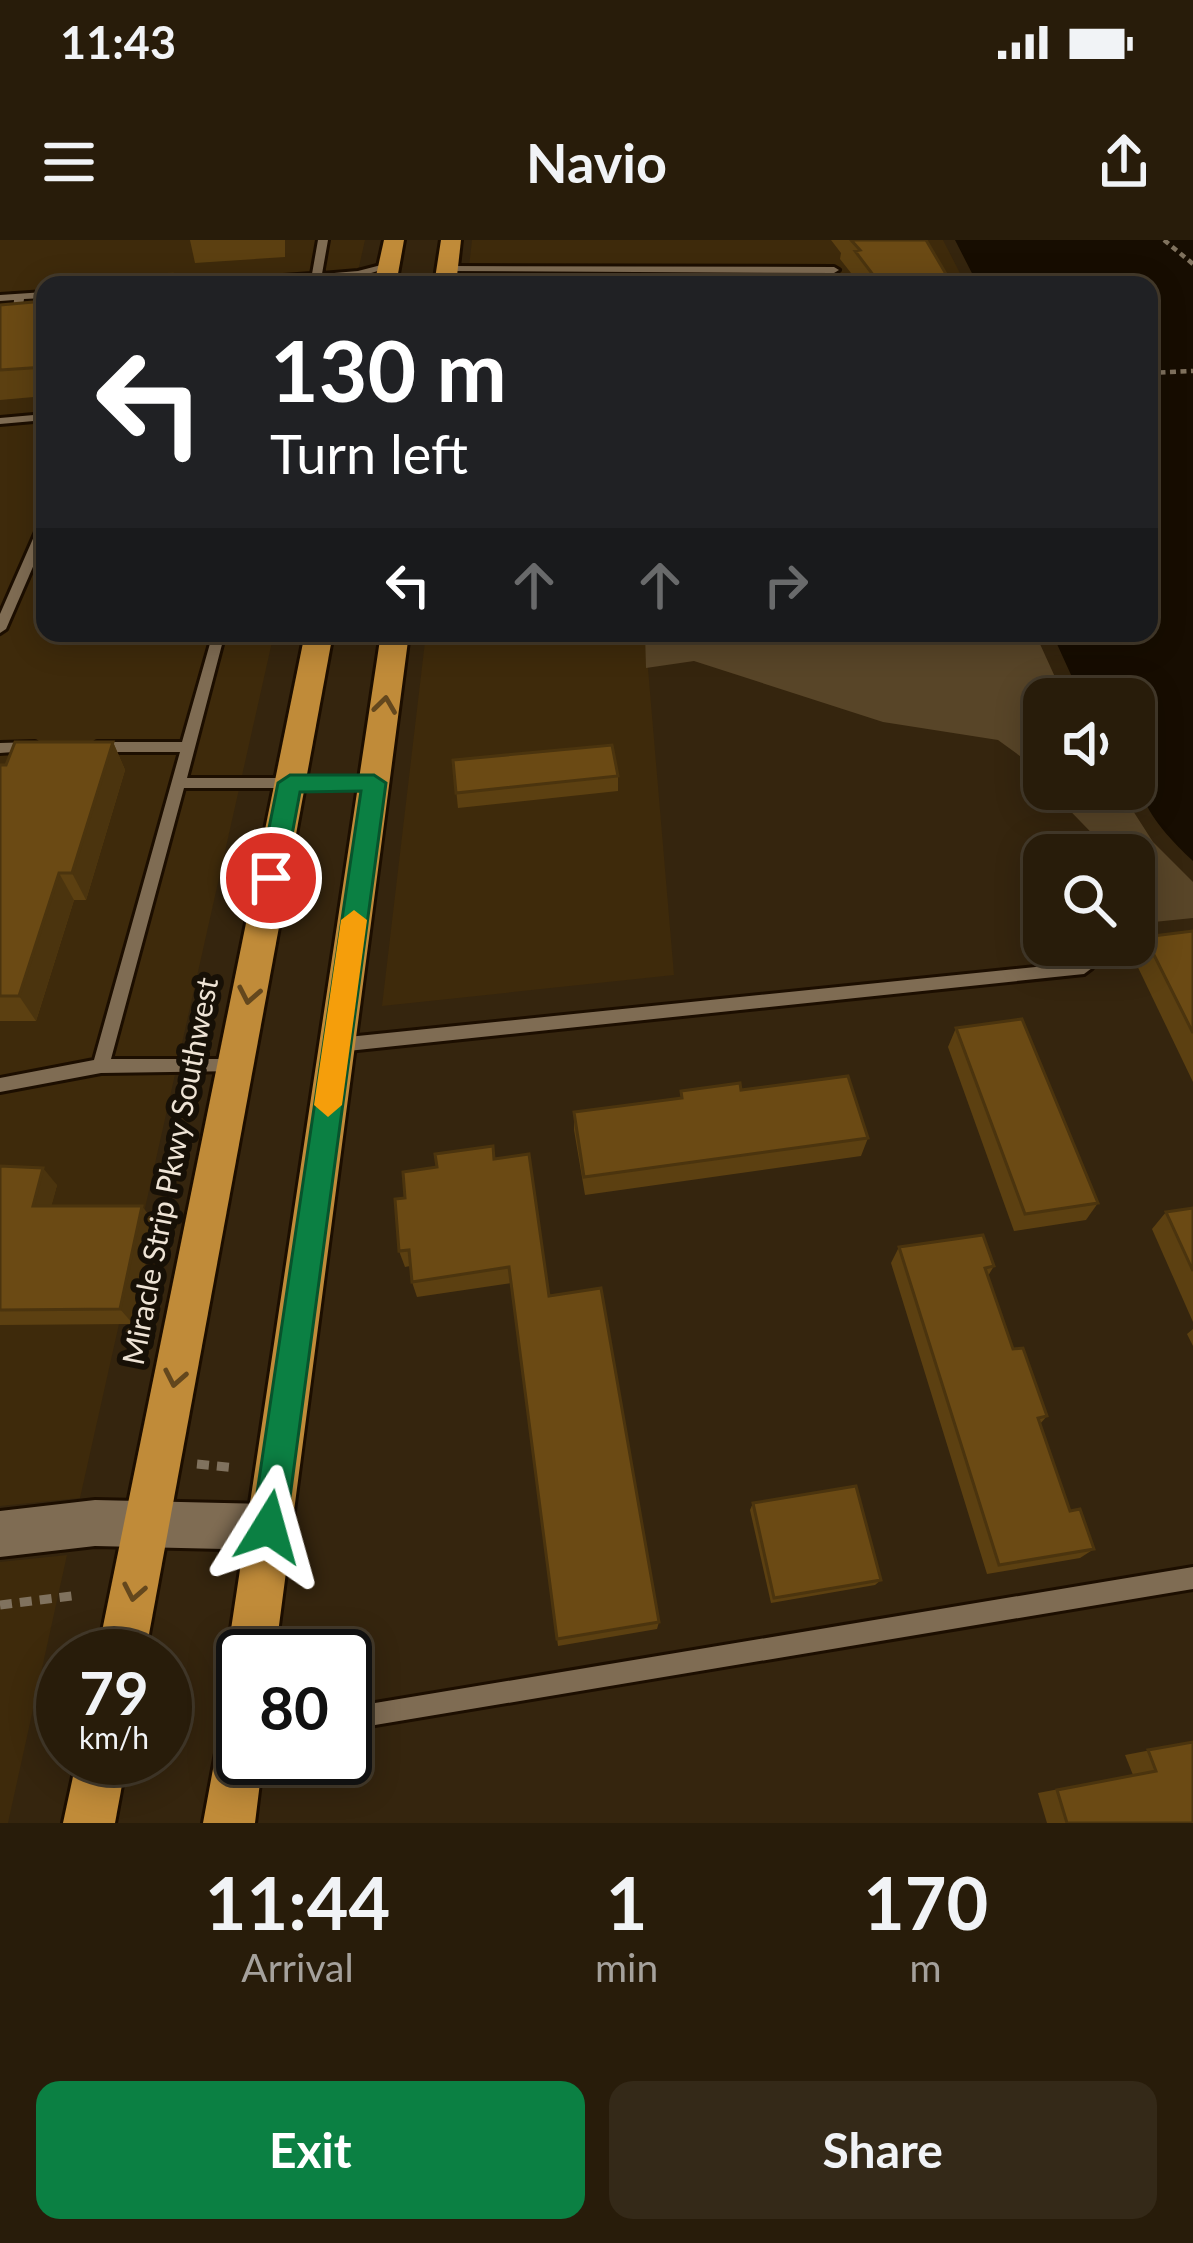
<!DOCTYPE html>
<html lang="en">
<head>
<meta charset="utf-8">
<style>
	:root { --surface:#281c0a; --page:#342918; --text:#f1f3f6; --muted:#a5a19c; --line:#443a2b; --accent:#0b8043 }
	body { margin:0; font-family:Lato,sans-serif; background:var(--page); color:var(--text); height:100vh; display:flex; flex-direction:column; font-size:45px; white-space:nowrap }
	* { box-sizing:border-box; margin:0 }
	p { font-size:39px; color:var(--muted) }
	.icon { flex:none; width:66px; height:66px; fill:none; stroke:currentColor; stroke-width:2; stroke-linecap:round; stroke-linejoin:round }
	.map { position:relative; height:1583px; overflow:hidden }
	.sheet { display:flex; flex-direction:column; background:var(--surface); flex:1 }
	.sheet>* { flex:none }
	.top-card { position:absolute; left:36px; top:36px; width:1122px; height:366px; border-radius:24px; box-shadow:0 6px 30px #0003,0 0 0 3px var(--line); background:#202124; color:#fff; overflow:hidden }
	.fabs { position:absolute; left:1023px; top:438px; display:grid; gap:24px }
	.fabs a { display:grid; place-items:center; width:132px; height:132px; border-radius:24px; background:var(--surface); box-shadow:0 6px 30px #0003,0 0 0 3px var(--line); font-size:60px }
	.speed { position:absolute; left:36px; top:1389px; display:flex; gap:24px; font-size:60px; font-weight:700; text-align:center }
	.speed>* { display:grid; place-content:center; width:156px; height:156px; border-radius:50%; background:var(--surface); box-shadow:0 6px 30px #0003,0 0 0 3px var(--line); line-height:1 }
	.speed small { font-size:30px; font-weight:400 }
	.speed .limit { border:6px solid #111; border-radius:18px; background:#fff; color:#111 }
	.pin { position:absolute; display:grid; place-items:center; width:102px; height:102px; color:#fff; margin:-51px; border:6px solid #fff; border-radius:50%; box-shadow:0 3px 12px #0007 }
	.me { position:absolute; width:132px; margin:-66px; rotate:8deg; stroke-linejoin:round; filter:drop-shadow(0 0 9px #0008) }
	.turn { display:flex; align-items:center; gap:42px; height:252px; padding:0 36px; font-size:54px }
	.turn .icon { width:156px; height:156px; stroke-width:2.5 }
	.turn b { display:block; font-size:84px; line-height:102px }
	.lanes { display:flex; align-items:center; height:114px; padding:0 36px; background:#0003; justify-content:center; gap:60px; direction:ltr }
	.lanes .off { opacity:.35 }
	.eta { display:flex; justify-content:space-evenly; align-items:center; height:204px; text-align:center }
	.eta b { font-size:72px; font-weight:700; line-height:84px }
	.primary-button { display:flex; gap:24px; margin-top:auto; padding:24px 36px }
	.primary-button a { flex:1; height:138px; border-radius:24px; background:var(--accent); color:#fff; font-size:48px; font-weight:700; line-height:138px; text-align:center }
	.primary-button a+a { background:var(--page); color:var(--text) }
	.status { display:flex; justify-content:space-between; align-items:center; height:84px; padding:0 60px; background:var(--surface); direction:ltr }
	.status svg { height:33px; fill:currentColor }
	header { display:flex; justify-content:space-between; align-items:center; height:156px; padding:0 36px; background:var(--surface); font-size:54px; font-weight:700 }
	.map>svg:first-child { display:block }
	.built { fill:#3e2a0b }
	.green { fill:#584528 }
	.water { fill:#170d01 }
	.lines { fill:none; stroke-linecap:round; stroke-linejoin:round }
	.lane-casing { stroke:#1c0e00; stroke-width:6 }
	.secondary-casing { stroke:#1c0e00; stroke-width:6 }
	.highway-casing { stroke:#1c0e00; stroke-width:6 }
	.path-far1 { stroke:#80725e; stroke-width:4.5; stroke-dasharray:6 4.5; stroke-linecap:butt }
	.path { stroke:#80725e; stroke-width:9; stroke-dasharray:12 8; stroke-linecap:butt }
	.lane { fill:#7f6c53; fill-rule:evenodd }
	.secondary { fill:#7f6c53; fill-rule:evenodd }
	.highway { fill:#c08b39; fill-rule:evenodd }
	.wall { fill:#5c4011 }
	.shaded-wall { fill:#4b340e }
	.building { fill:#6b4a14; stroke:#4b340e; stroke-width:3 }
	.oneway { stroke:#63471d }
	.route { fill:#0b8043; stroke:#07532c; stroke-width:3 }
	.slow { fill:#f59e0b }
	.labels { text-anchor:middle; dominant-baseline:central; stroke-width:12; stroke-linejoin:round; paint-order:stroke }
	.street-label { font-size:30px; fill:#eee3d5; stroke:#171006 }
</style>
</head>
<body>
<div class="status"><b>11:43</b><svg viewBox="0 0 49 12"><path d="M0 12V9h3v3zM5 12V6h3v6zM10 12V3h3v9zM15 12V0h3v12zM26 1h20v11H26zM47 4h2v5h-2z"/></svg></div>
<header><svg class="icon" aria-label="menu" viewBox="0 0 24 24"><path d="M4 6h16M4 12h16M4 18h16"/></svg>Navio<svg class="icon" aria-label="share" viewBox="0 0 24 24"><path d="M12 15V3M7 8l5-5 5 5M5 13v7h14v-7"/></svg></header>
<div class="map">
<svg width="1193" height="1583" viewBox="0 0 1193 1583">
	<rect width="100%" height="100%" fill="#35250e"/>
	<g class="built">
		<path d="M0,0H365L355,45H45V393H274L80,1258L0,1266Z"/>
		<path d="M472,0H943L966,45H467Z"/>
		<path d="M426,393H645L674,735L382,766Z"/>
		<path d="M67,1315L8,1583H0V1322Z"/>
	</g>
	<g class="green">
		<path d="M645,393H1035L1065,459H1044V541L1035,527L998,500L883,482L694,421L646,428Z"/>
		<path d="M1049,549H1119L1153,602L1193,642V678L1134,684V615H1113Z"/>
	</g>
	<path class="water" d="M955,0H1193V621C1130,562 1134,540 1134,459H1082L1052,393H1149V45H978Z"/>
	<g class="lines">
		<defs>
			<g id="lane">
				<path d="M318,0H328L322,34L358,31L389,23L394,26L358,37L321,39L319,45H311V40L188,45L193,42L312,34Z"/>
				<path d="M448,26L834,27L839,30L834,33L445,31V27Z"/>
				<path d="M45,52V58L24,59L21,78L45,76V82L12,83L14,60L0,61V55Z"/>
				<path d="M45,174V180L0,184V178Z"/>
				<path d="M45,281V299L6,389L0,393V374L39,285Z"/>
				<path d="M213,393H225L187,538H374L381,543L374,548H184L111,819H234L240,821L242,826L240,831L101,833L0,852V838L94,820L180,512H97L90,507L97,502H182Z"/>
				<path d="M35,502L42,507L40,510L0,513V503Z"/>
				<path d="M1084,722L1092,728L1084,734L338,812L332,810L330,805L332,800L338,798Z"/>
				<path d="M1193,1327V1349L345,1490V1468Z"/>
			</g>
			<path id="secondary" d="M95,1260L269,1264L285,1271L292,1287L285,1303L269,1310L95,1306L0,1317V1271Z"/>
			<g id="highway">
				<path d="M384,0H404L396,45H374Z"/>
				<path d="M441,0H461L456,45H434Z"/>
				<path d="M305,393H333L145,1416H97Z"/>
				<path d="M381,393H409L275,1416H243V1437L234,1433L227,1416Z"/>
				<path d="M243,1451V1518H263L255,1583H203L226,1459Z"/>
				<path d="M77,1518H127L115,1583H63Z"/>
			</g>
		</defs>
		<use href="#lane" class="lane-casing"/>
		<use href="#secondary" class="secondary-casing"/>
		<use href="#highway" class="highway-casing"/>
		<g class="path-far1">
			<path d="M1164,0L1193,24"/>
			<path d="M1149,133L1193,131"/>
		</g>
		<g class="path">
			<path d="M197,1224L236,1228"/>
			<path d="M0,1365L79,1355"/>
		</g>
		<use href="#lane" class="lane"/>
		<use href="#secondary" class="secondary"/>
		<use href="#highway" class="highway"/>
	</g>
	<g class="wall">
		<path d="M190,0H285V17L195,23Z"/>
		<path d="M831,0H926L949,39L1017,45H855L850,38L851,33L840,19L841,13Z"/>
		<path d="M45,61V156L0,160V65Z"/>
		<path d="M113,502L125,530L86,660H74L36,781H0V525Z"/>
		<path d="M453,520L618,536V551L458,568Z"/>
		<path d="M1193,691V842L1133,717L1145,697Z"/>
		<path d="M956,788L1098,963L1086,980L1014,991L948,807Z"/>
		<path d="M741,850L868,898L861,916L585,955L574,890V872L681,858V851Z"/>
		<path d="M495,919L549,1056L659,1382L657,1389L558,1406L511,1043L417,1057L412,1042L410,1026L405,1027L399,1011Z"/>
		<path d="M0,926L57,945L51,966L154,982L133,1084L0,1085Z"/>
		<path d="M1193,968V1082L1152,989L1166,972Z"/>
		<path d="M899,1007L994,1026L988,1036L1013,1109L1047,1176L1040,1184L1070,1271L1094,1309L1080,1318L987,1334L891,1023Z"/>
		<path d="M1193,1089V1106L1187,1094Z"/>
		<path d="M753,1263L881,1340L875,1345L771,1363L750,1270Z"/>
		<path d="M1193,1502V1583H1047L1038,1553L1133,1535L1125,1515Z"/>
	</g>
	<g class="shaded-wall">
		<path d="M113,502L125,530L86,660L72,633Z"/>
		<path d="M59,633L74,660L36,781L19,756Z"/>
		<path d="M43,928L57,945L47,983L33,966Z"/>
		<path d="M142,966L154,982L133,1084L120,1069Z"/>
	</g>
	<g class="building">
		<path d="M851,0H926L949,39L1017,45H876L872,41L877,40L855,11L860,10Z"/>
		<path d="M172,34L171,45H55L56,42Z"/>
		<path d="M45,61V127L0,130V65Z"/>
		<path d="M15,502H113L72,633H59L19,756H0V525H6Z"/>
		<path d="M612,505L618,536L456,553L453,520Z"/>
		<path d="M1193,691V793L1145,697Z"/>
		<path d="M1022,779L1098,963L1025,974L956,788Z"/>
		<path d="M848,836L868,898L584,937L574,872L682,858L681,851L740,843L741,850Z"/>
		<path d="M493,906L494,919L529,914L549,1056L601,1048L659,1382L557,1399L509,1027L412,1042L409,1010L399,1011L395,959L405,958L403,932L437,927L435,914Z"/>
		<path d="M0,926L43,928L33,966H142L120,1069L0,1070Z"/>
		<path d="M1193,968V1031L1166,972Z"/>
		<path d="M983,995L994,1026L985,1028L1013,1109L1023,1108L1047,1176L1038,1178L1070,1271L1080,1269L1094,1309L999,1325L899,1007Z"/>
		<path d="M856,1246L881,1340L774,1358L753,1263Z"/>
		<path d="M1193,1502V1583H1067L1057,1550L1156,1531L1148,1510Z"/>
	</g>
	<defs><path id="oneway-chevron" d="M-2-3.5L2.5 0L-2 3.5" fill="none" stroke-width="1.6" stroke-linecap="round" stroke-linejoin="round" transform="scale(3)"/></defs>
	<g class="oneway">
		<use href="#oneway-chevron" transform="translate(385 465) rotate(-82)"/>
		<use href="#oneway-chevron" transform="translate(249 755) rotate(101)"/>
		<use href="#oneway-chevron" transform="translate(175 1138) rotate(101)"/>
		<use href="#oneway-chevron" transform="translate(134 1352) rotate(101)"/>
	</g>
	<path class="route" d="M290,535H374L386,543L286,1287L281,1300L269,1305L257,1300L252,1287L361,551L300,552L284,638L271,647L259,638L278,543Z"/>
	<path class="slow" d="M354,670L367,680L342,865L328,877L314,865L341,680Z"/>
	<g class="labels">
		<g class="street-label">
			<text transform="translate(169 931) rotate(-79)">Miracle Strip Pkwy Southwest</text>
		</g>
	</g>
</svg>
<div class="fabs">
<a><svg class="icon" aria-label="sound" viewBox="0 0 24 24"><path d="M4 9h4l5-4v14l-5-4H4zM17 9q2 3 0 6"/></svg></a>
<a><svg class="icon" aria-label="search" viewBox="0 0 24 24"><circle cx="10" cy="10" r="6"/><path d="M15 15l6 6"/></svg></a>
</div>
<div class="speed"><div>79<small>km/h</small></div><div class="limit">80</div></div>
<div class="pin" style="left:271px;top:638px;background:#d93025"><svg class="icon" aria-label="arrive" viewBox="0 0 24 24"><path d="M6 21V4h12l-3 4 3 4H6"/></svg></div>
<svg class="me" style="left:269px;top:1287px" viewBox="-20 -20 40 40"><path d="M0-17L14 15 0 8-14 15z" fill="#0b8043" stroke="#fff" stroke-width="4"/></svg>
<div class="top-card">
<div class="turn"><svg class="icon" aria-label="left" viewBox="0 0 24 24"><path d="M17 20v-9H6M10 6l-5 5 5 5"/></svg><div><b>130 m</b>Turn left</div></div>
<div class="lanes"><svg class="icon" aria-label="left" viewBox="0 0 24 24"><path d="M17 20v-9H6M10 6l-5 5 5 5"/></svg><svg class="icon off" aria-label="ahead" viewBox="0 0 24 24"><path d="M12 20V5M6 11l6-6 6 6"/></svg><svg class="icon off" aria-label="ahead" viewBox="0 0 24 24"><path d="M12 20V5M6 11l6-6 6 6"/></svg><svg class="icon off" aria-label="right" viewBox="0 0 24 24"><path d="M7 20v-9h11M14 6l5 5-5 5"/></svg></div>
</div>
</div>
<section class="sheet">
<div class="eta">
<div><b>11:44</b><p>Arrival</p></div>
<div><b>1</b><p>min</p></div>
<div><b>170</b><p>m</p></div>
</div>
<div class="primary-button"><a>Exit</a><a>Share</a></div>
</section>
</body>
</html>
